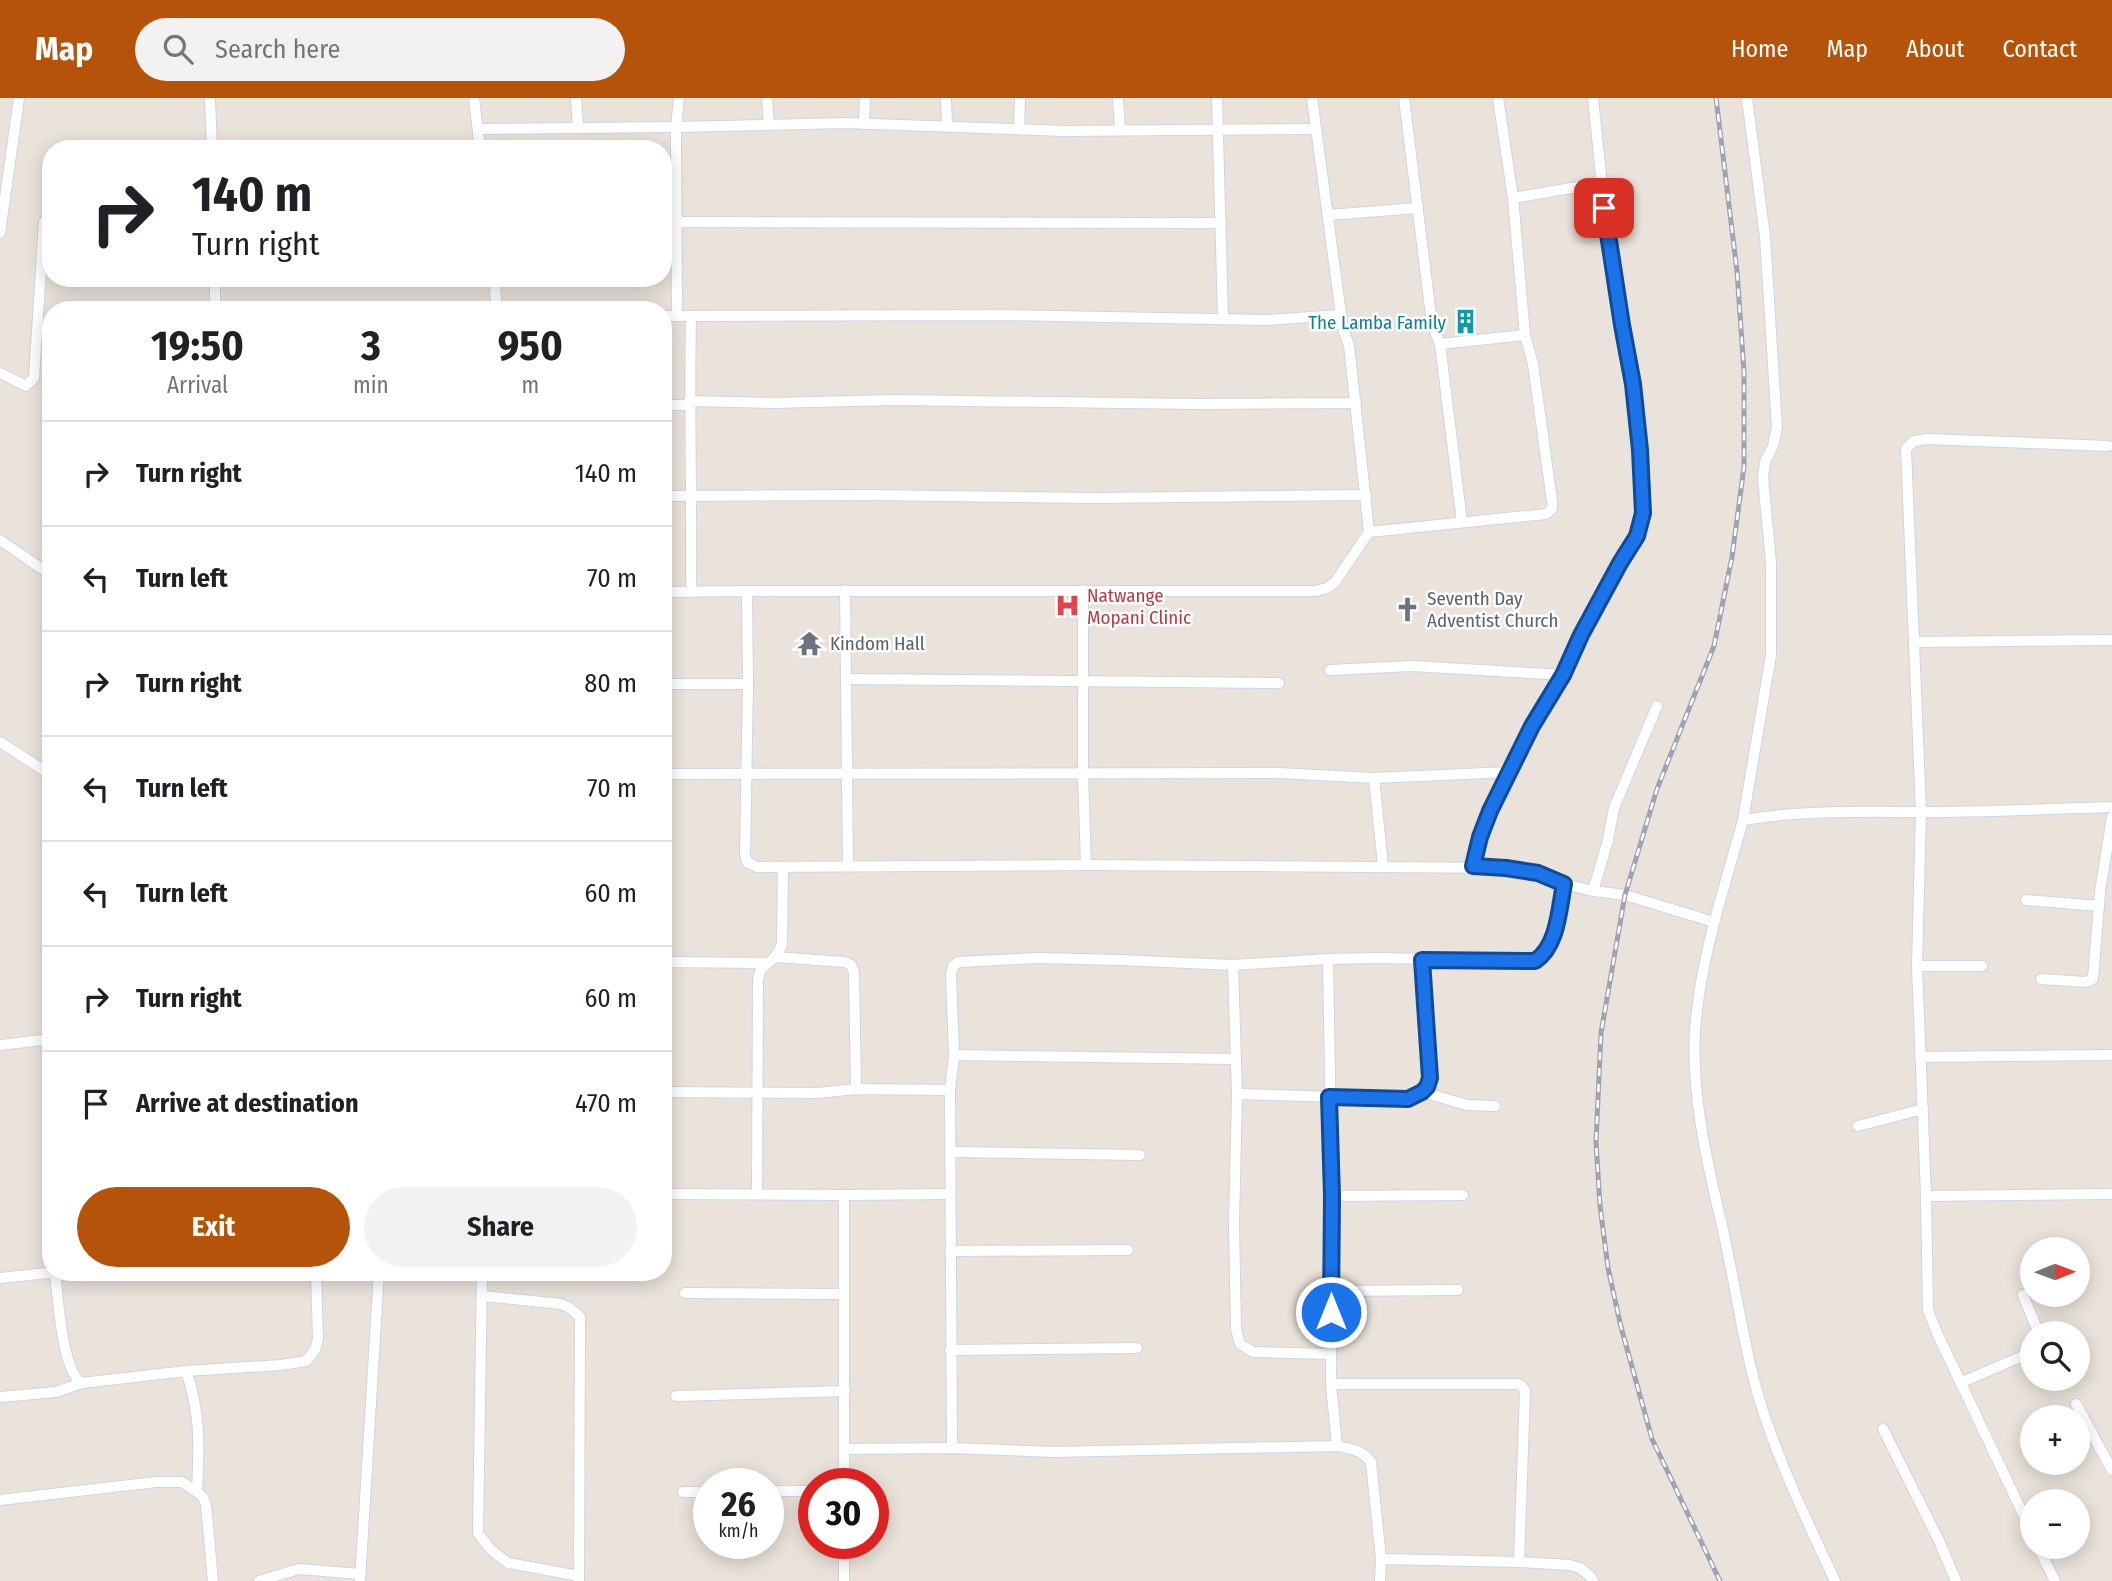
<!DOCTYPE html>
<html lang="en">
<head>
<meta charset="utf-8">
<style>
	:root { --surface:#fff; --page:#f2f2f2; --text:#202124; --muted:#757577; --line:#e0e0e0; --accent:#b45309 }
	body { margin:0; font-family:"Fira Sans Condensed",sans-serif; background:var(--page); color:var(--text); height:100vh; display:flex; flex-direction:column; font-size:26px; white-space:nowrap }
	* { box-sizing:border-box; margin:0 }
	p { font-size:23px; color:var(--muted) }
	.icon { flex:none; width:38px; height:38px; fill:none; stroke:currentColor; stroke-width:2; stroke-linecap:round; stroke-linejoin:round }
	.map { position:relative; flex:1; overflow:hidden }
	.details { position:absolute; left:42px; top:203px; width:630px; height:980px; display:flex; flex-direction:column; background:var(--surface); border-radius:28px; box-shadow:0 4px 18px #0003 }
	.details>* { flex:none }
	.top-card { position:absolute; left:42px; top:42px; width:630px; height:147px; border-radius:28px; box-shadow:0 4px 18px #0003; background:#fff; color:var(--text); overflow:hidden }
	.needle { width:46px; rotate:89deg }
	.fabs { position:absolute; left:2020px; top:1139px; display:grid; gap:14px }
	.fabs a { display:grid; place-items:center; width:70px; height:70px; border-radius:50%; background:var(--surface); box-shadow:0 4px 18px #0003; font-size:35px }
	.speed { position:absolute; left:693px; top:1370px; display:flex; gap:14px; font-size:35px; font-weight:700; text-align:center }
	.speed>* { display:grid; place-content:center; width:91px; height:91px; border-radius:50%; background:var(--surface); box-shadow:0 4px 18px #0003; line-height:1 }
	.speed small { font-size:18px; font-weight:400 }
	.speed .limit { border:10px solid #d22; background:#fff; color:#111 }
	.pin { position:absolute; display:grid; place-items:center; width:60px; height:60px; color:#fff; margin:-30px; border-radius:14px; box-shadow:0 4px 10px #0006 }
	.me { position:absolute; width:77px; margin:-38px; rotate:0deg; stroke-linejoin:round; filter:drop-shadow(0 0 5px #0008) }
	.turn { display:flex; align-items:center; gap:24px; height:147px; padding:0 35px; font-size:32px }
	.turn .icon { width:91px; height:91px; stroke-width:2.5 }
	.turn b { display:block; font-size:49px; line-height:60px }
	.eta { display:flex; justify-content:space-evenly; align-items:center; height:119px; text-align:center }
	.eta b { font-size:42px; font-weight:700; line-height:49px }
	.primary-button { display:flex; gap:14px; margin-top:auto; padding:14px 35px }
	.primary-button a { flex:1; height:80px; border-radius:42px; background:var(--accent); color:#fff; font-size:28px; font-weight:700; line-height:80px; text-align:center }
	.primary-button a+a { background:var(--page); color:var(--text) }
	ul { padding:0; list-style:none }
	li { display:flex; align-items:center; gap:21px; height:105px; padding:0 35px; border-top:2px solid var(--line) }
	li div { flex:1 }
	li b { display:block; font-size:26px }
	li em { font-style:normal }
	header { display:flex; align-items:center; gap:42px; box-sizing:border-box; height:98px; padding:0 35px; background:var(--accent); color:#fff }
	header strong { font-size:33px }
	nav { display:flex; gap:38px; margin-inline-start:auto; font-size:24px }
	.search { width:490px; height:63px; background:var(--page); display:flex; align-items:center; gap:18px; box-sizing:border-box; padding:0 24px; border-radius:38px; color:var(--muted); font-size:26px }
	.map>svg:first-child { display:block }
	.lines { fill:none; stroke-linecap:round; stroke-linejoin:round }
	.street-casing { stroke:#d0d4e1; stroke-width:12 }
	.street { stroke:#fff; stroke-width:10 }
	.rail-casing { stroke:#9ea2b2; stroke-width:5 }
	.rail { stroke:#fff; stroke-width:2.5; stroke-dasharray:8; stroke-linecap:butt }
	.route-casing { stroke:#114b97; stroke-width:18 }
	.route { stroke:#1a73e8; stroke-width:12 }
	.labels { text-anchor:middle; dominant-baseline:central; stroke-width:5; stroke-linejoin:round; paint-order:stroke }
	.culture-label { font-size:19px; fill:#0d838f; stroke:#fff; text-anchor:end }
	.health-label { font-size:19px; fill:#be3a42; stroke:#fff; text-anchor:start }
	.worship-label { font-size:19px; fill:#5b616d; stroke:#fff; text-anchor:start }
</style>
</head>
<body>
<header>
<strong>Map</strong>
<div class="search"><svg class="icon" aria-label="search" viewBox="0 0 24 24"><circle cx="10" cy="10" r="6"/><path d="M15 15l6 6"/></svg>Search here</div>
<nav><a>Home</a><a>Map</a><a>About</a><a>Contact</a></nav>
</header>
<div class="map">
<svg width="2112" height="1483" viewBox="0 0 2112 1483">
	<rect width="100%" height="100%" fill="#eae3db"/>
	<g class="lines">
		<defs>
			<g id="street">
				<path d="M210,0L212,51"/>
				<path d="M474,0L480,51"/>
				<path d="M576,0L578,30"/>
				<path d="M767,0L769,27"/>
				<path d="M946,0L947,28"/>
				<path d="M1118,0L1120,32"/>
				<path d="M1217,0L1223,221"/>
				<path d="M1312,0L1341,217L1344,234L1349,247L1369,434"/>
				<path d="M1404,0L1431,218L1434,231L1440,246L1462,424"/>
				<path d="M864,26L865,0"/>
				<path d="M478,31L676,29L846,25L1065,33L1316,31"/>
				<path d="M1019,31L1020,0"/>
				<path d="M1513,100L1601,85"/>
				<path d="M1329,117L1418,110"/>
				<path d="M663,124L1221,125"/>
				<path d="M0,135L19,0"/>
				<path d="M215,180V212"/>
				<path d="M494,180L497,212"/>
				<path d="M663,218L1009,217L1267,222L1341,217"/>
				<path d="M677,218L676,29L679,0"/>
				<path d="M691,218C689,310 692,402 691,494"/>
				<path d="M1440,246L1525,237"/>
				<path d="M0,275L26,288L34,280L44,124"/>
				<path d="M689,303L774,305L894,302L1197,306L1356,305"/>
				<path d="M663,307H689"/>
				<path d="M663,398L870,397L1094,400L1366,397"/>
				<path d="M0,442L51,477"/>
				<path d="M845,492L848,768"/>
				<path d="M1083,492V675L1086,767"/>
				<path d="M747,493H1316L1327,490L1335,484L1369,434L1546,416L1552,411V403L1533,266L1525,237L1513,100L1498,0"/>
				<path d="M663,494L747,493L748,586L745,756L747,764L757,769L1086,767L1506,770L1538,775L1564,786L1593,793L1625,797L1714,824"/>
				<path d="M1915,544L2112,542"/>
				<path d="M1330,572L1412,568L1563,577"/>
				<path d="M847,581L1279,585"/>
				<path d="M663,586H748"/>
				<path d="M0,644L51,677"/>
				<path d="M663,676L1278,675L1374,680L1510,674"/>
				<path d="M1374,680L1383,768"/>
				<path d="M1743,722L1771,557V464L1763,380L1765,364L1773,348L1777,330L1765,139L1747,0"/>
				<path d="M1473,768L1480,739L1490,713L1532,628L1563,577L1581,537L1620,465L1637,438L1643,415L1640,352L1633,286L1607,135L1593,0"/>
				<path d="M1593,793L1608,742L1614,710L1657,608"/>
				<path d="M2026,802L2099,808"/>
				<path d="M775,859L845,864L851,867L854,874L856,991"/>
				<path d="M1328,861L1332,1098L1331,1286L1337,1348"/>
				<path d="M663,864L768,865"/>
				<path d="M1233,867L1237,996L1234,1126L1236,1231L1240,1246L1253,1254L1331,1256"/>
				<path d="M1917,868H1982"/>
				<path d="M2041,881L2085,884L2093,881L2100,794L2112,719"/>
				<path d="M0,947L51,941"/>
				<path d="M954,957L1235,961"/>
				<path d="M1920,959L2112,957"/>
				<path d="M663,994L818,995L856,991L950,992"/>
				<path d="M1422,994L1467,1007L1495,1008"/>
				<path d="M1237,996L1408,1001C1419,996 1426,992 1430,980L1422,862"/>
				<path d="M1858,1028L1923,1011"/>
				<path d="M951,1054L1140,1057"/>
				<path d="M663,1096L844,1097V1386"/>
				<path d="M757,1096L758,881L761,871L775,859L782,847L783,770"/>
				<path d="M844,1097L950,1096"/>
				<path d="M1332,1098L1463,1097"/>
				<path d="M1926,1098L2112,1096"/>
				<path d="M950,1153L1128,1152"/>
				<path d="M482,1174L478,1435L490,1451L508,1465L579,1478"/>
				<path d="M55,1175C58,1199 62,1274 82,1285L186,1273L281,1267L306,1263L315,1252L318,1241L316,1174"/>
				<path d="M0,1180L57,1174"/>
				<path d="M1332,1193L1458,1192"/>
				<path d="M685,1195L844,1196"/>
				<path d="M2023,1197L2039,1236"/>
				<path d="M483,1198L561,1206L570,1210L580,1219L579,1483"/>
				<path d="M950,1252L1137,1250"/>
				<path d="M186,1273C201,1315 199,1350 197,1394"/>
				<path d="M1960,1285L2032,1254"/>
				<path d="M1331,1286H1517L1522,1288L1525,1293L1519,1464"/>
				<path d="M676,1298L845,1293"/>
				<path d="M0,1299L56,1294L82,1285"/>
				<path d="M2076,1306L2112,1372"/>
				<path d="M1883,1331L1940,1445L1956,1483"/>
				<path d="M952,1350L950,992L954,957L951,876L953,868L958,864L1038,860L1120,862L1233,867L1328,861L1376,860L1535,863C1558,849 1559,811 1564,786"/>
				<path d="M844,1351L952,1350L1053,1354L1337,1348C1353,1352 1361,1351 1371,1364L1381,1461L1380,1483"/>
				<path d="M768,1393H814"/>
				<path d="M683,1394H709"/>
				<path d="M0,1402L156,1384H182L197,1394L203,1399L206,1407L213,1483"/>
				<path d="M2032,1435L1937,1235L1928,1212L1926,1098L1917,868L1921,714L1906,351L1914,343L1928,341L2108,348"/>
				<path d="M844,1446V1483"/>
				<path d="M2038,1449L2055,1483"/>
				<path d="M1381,1461L1519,1464L1570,1467L1580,1470L1590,1478L1593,1483"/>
				<path d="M259,1483L299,1471L360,1476"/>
				<path d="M360,1483L379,1174"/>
				<path d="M1835,1483C1807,1423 1777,1361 1758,1297C1743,1245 1736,1190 1724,1137C1709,1071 1691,1001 1695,933C1700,861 1724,791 1743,722C1801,712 1861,714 1919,714C1984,714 2048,711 2112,709"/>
			</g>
		</defs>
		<use href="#street" class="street-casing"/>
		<use href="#street" class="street"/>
		<defs>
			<path id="rail" d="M1716,0L1737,173L1744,274V369L1732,459L1714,548L1657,691L1625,797L1601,935L1596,1044L1600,1108L1608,1170L1621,1229L1652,1341L1720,1483"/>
		</defs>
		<use href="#rail" class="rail-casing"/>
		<use href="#rail" class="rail"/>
	</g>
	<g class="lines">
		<defs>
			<path id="route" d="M1331,1214L1332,1098L1329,999L1408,1001L1422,994L1427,989L1430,980L1422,862L1535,863C1558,848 1559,811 1564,786L1538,775L1506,770L1473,768L1480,739L1490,713L1532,628L1563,577L1581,537L1620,465L1637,438L1643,415L1640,352L1633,286L1622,227L1604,110"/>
		</defs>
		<use href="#route" class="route-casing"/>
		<use href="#route" class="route"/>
	</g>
	<defs>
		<symbol id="building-bare" viewBox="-9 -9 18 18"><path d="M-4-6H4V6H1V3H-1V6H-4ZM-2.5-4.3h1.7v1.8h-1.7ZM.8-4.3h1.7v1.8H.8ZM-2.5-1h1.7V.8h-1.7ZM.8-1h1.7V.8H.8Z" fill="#0f9aa8" stroke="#fff" stroke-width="2.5" paint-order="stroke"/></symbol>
		<symbol id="hospital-bare" viewBox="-9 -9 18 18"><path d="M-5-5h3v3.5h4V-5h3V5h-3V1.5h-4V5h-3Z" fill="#e0444e" stroke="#fff" stroke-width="2.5" paint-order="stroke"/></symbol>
		<symbol id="church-bare" viewBox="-9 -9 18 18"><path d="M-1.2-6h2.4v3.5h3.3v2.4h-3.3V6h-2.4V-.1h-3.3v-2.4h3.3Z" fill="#6b7280" stroke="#fff" stroke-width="2.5" paint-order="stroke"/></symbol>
		<symbol id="temple-bare" viewBox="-9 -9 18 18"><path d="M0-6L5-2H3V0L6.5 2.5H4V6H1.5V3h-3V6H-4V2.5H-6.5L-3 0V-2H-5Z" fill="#6b7280" stroke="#fff" stroke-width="2.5" paint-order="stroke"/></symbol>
	</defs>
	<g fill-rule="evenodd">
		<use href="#building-bare" x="1448" y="206" width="35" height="35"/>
		<use href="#hospital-bare" x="1050" y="490" width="35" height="35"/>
		<use href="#church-bare" x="1390" y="494" width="35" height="35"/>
		<use href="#temple-bare" x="792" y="528" width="35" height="35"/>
	</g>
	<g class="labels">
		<g class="culture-label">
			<text x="1446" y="224">The Lamba Family</text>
		</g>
		<g class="health-label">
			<text x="1087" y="497">Natwange<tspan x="1087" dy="22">Mopani Clinic</tspan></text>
		</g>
		<g class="worship-label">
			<text x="1427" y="500">Seventh Day<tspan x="1427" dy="22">Adventist Church</tspan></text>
			<text x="830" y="545">Kindom Hall</text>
		</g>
	</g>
</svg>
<div class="fabs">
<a><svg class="needle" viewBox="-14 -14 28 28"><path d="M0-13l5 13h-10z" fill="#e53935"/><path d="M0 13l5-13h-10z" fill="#757577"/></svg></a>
<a><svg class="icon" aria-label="search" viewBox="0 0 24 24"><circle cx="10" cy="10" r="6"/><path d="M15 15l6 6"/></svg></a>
<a>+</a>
<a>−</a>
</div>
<div class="speed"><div>26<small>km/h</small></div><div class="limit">30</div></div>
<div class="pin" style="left:1604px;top:110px;background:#d93025"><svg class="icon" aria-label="arrive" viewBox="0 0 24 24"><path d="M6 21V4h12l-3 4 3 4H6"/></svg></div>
<svg class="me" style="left:1331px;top:1214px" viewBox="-20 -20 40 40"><circle r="17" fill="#1a73e8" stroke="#fff" stroke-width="3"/><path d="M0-11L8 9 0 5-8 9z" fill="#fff"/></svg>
<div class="top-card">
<div class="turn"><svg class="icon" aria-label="right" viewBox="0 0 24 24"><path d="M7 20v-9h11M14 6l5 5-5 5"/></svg><div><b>140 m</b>Turn right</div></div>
</div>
<section class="details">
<div class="eta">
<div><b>19:50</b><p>Arrival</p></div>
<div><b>3</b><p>min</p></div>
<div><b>950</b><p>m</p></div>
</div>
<ul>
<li><svg class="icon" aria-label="right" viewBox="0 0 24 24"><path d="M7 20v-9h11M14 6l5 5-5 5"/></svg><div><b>Turn right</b></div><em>140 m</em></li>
<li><svg class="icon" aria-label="left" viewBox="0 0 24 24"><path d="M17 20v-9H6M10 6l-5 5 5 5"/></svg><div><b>Turn left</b></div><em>70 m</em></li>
<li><svg class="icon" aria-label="right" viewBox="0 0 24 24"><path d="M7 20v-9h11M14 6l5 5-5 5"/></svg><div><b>Turn right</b></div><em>80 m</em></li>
<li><svg class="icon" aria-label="left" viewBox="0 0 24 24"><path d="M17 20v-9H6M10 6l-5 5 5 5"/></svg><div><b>Turn left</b></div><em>70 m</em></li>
<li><svg class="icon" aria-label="left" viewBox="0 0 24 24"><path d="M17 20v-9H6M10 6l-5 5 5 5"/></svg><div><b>Turn left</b></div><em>60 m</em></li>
<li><svg class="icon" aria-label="right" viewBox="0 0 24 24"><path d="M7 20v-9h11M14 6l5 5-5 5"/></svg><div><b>Turn right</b></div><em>60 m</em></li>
<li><svg class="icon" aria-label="arrive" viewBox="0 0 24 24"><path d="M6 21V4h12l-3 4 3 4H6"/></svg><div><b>Arrive at destination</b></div><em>470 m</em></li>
</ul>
<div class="primary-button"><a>Exit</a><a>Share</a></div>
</section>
</div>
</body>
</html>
